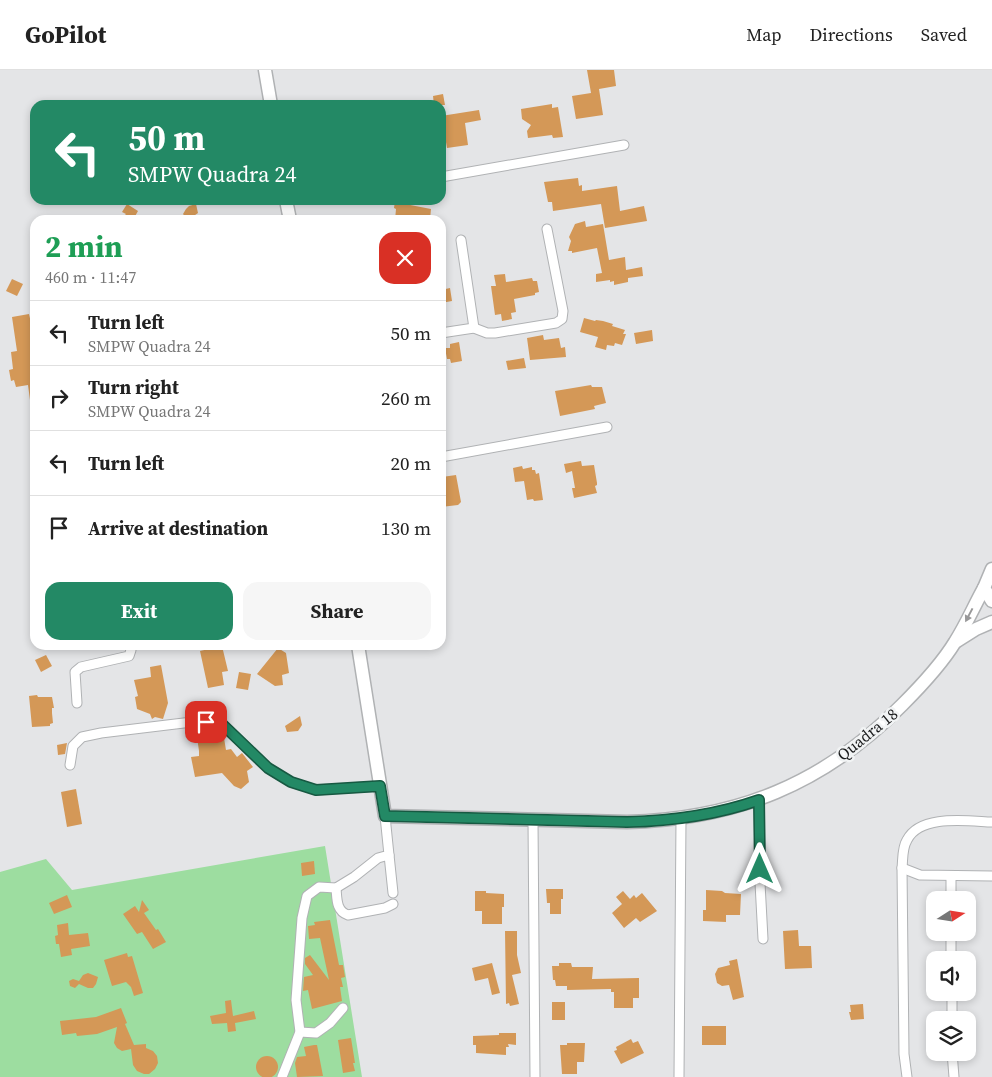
<!DOCTYPE html>
<html lang="en">
<head>
<meta charset="utf-8">
<style>
	:root { --surface:#fff; --page:#f6f6f6; --text:#222; --muted:#767676; --line:#e0e0e0; --accent:#238965 }
	body { margin:0; font-family:"Source Serif 4",serif; background:var(--page); color:var(--text); height:100vh; display:flex; flex-direction:column; font-size:19px; white-space:nowrap }
	* { box-sizing:border-box; margin:0 }
	p { font-size:16px; color:var(--muted) }
	.icon { flex:none; width:28px; height:28px; fill:none; stroke:currentColor; stroke-width:2; stroke-linecap:round; stroke-linejoin:round }
	.map { position:relative; flex:1; overflow:hidden }
	.drawer { position:absolute; left:30px; top:145px; width:416px; height:435px; display:flex; flex-direction:column; background:var(--surface); border-radius:15px; box-shadow:0 2px 8px #0003 }
	.drawer>* { flex:none }
	.top-card { position:absolute; left:30px; top:30px; width:416px; height:105px; border-radius:15px; box-shadow:0 2px 8px #0003; background:#238965; color:#fff; overflow:hidden }
	.needle { width:32px; rotate:78deg }
	.fabs { position:absolute; left:926px; top:821px; display:grid; gap:10px }
	.fabs a { display:grid; place-items:center; width:50px; height:50px; border-radius:10px; background:var(--surface); box-shadow:0 2px 8px #0003; font-size:25px }
	.pin { position:absolute; display:grid; place-items:center; width:42px; height:42px; color:#fff; margin:-21px; border-radius:10px; box-shadow:0 2px 8px #0006 }
	.me { position:absolute; width:55px; margin:-28px; rotate:0deg; stroke-linejoin:round; filter:drop-shadow(0 0 4px #0008) }
	.turn { display:flex; align-items:center; gap:18px; height:105px; padding:0 15px; font-size:22px }
	.turn .icon { width:65px; height:65px; stroke-width:2.5 }
	.turn b { display:block; font-size:35px; line-height:42px }
	.round { display:grid; place-items:center; flex:none; width:52px; height:52px; border-radius:15px; background:var(--page) }
	.summary { display:flex; align-items:center; justify-content:space-between; height:85px; padding:0 15px }
	h1 { font-size:30px; font-weight:700; line-height:38px; color:#1e9e55 }
	.cta { display:flex; gap:10px; margin-top:auto; padding:10px 15px }
	.cta a { flex:1; height:58px; border-radius:15px; background:var(--accent); color:#fff; font-size:20px; font-weight:700; line-height:58px; text-align:center }
	.cta a+a { background:var(--page); color:var(--text) }
	ul { padding:0; list-style:none }
	li { display:flex; align-items:center; gap:15px; height:65px; padding:0 15px; border-top:1px solid var(--line) }
	li div { flex:1 }
	li b { display:block; font-size:19px }
	li em { font-style:normal }
	header { display:flex; align-items:center; gap:30px; box-sizing:border-box; height:70px; padding:0 25px; background:var(--surface); border-bottom:1px solid var(--line) }
	header strong { font-size:24px }
	nav { display:flex; gap:28px; margin-inline-start:auto; font-size:18px }
	.map>svg:first-child { display:block }
	.green { fill:#9ddda0 }
	.building { fill:#d49857 }
	.lines { fill:none; stroke-linecap:round; stroke-linejoin:round }
	.street-casing { stroke:#b0b2b4; stroke-width:11 }
	.secondary-casing { stroke:#b0b2b4; stroke-width:15 }
	.street { stroke:#fff; stroke-width:9 }
	.secondary { stroke:#fff; stroke-width:12 }
	.oneway { fill:#989899 }
	.route-casing { stroke:#175942; stroke-width:12 }
	.route { stroke:#238965; stroke-width:9 }
	.labels { text-anchor:middle; dominant-baseline:central; stroke-width:5; stroke-linejoin:round; paint-order:stroke }
	.street-label { font-size:16px; fill:#1a1b1c; stroke:#f1f3f4 }
</style>
</head>
<body>
<header>
<strong>GoPilot</strong>
<nav><a>Map</a><a>Directions</a><a>Saved</a></nav>
</header>
<div class="map">
<svg width="992" height="1007" viewBox="0 0 992 1007">
	<rect width="100%" height="100%" fill="#e4e5e7"/>
	<path class="green" d="M325,776L362,1007H0V802L46,789L72,820Z"/>
	<g class="building">
		<path d="M587,0H614L616,16L599,19L603,45L576,49L572,26L591,23Z"/>
		<path d="M443,24L445,35H434L433,26Z"/>
		<path d="M552,34V38L558,37L563,67L553,68L552,65L528,68L527,61L531,55L522,49L521,39Z"/>
		<path d="M479,40L481,50L465,53L468,75L447,78L445,66H442L441,46Z"/>
		<path d="M578,108L579,116L582,115V121L617,116L620,141L644,136L647,151L605,158L601,134L553,141L552,132H548L544,112Z"/>
		<path d="M395,131L405,132V134L431,139L430,150H395L396,139L394,138Z"/>
		<path d="M127,134L138,141L133,150H127L123,147L126,144L122,142Z"/>
		<path d="M196,134L198,143L188,150L183,144L186,139L189,136Z"/>
		<path d="M585,151L586,157L603,154L609,190L625,187L626,200L642,197L643,206L628,208V212L614,215V211L610,212V210L596,212V204L602,203L597,178L572,183V181H568L571,171L569,167L575,154Z"/>
		<path d="M505,204L506,212L532,208L533,211H537L539,222L535,223V225L514,229L516,242L511,243L512,249L502,251L501,244L495,245L491,216H496L494,205Z"/>
		<path d="M12,209L23,214L17,226L6,221Z"/>
		<path d="M450,218L452,231L441,233V220Z"/>
		<path d="M29,244L31,253L35,252V330H30L28,315L16,317L14,310L11,311L9,300L13,299L11,282L17,281L12,247Z"/>
		<path d="M584,248L595,251L596,250L603,251L613,254L612,256L625,260L623,264H626L622,275L615,273L614,276L607,275L606,280L595,277L598,267L580,262Z"/>
		<path d="M652,260L653,271L636,274L634,263Z"/>
		<path d="M543,265L544,270L559,268L561,278L565,277L566,287L530,290L527,268Z"/>
		<path d="M459,272L462,291L451,293L450,289H447L445,278H450V274Z"/>
		<path d="M524,288L526,298L508,300L506,291Z"/>
		<path d="M591,315L592,317H602L606,333L594,336L595,339L560,346L555,321Z"/>
		<path d="M581,391L582,396L594,395L597,413V415L595,416L597,423L574,428L572,418H575L572,401L566,403L564,394Z"/>
		<path d="M522,396L523,399L532,397V400H535L536,404L539,403L543,430L534,431L533,429L527,430L524,411L515,412L513,398Z"/>
		<path d="M456,405L461,432L458,435L441,437V416L444,415L442,407Z"/>
		<path d="M222,576L228,601L222,602L224,615L208,618L200,581Z"/>
		<path d="M278,578L286,583L289,603L282,605L283,615L275,616L257,604Z"/>
		<path d="M46,585L52,596L41,602L35,590Z"/>
		<path d="M161,595L168,633L163,649L155,647L152,649L150,644L137,639L135,627L138,626L134,610L151,607L150,597Z"/>
		<path d="M239,602L251,604L248,620L236,618Z"/>
		<path d="M37,625L38,627H52L54,638H52V643L53,653L50,654V656L32,657L29,626Z"/>
		<path d="M300,646L302,655L298,661L287,662L285,656Z"/>
		<path d="M207,658L209,670L224,668L226,680L231,679L237,687L242,683L253,697L247,701L249,712L241,719L234,716L222,703L195,707L191,687L199,686V681L196,660Z"/>
		<path d="M67,673L65,684L58,685L57,675Z"/>
		<path d="M76,719L82,754L67,757L61,722Z"/>
		<path d="M314,791L315,804L302,806L301,793Z"/>
		<path d="M546,819H563V829H561V844H550V833H547Z"/>
		<path d="M706,820L722,821L725,823L741,824L740,845H726V852L703,851V840H706Z"/>
		<path d="M475,821H486V823L504,824V837H502V854H482V841H475Z"/>
		<path d="M623,821L630,829L634,825L636,828L642,823L657,841L640,852L636,848L624,858L612,843L622,834L616,827Z"/>
		<path d="M67,825L72,837L54,844L49,833Z"/>
		<path d="M142,830L149,840L144,843L156,860L158,859L166,872L153,879L142,862L137,864L123,844L135,836L139,842Z"/>
		<path d="M330,850L339,895H343L345,907L341,908L343,917H340L342,931L312,939L308,920L303,921L304,907L313,905L305,894V888L310,885L329,910L320,868L309,869L308,856L315,855L314,852Z"/>
		<path d="M68,853L69,865L88,863L90,876L71,879L72,885L61,887L59,874H56L55,866L58,865L57,855Z"/>
		<path d="M798,860L799,876H811L812,898L785,899L783,861Z"/>
		<path d="M505,861H517V885L521,903L512,905L519,934L510,936L509,933L506,934Z"/>
		<path d="M127,883L128,887L132,886L143,923L134,926L131,917L126,912L112,916L104,890Z"/>
		<path d="M737,889L744,927L733,930L729,915L722,916L717,913L715,904L718,898L730,895L729,891Z"/>
		<path d="M492,893L500,923L492,925L488,908L475,911L472,898Z"/>
		<path d="M559,893H571L572,897H593L592,909L639,908V928H633V938H614V922H611V919L567,920V916H556L555,910H553L552,896H559Z"/>
		<path d="M88,903L98,907L96,914L93,918H88L79,914L75,918L70,916L69,911L73,909L79,911L83,905Z"/>
		<path d="M231,930L233,946L254,941L256,949L235,953L236,961L228,962L227,953L212,954L210,946L226,943L225,931Z"/>
		<rect x="552" y="932" width="13" height="18"/>
		<path d="M863,934L864,949L851,950L849,942H851L850,935Z"/>
		<path d="M121,938L127,953L125,954L134,975L146,974V978L153,981L157,986L158,993L155,999L149,1004H144L137,1001L133,995L131,979L122,981L117,978L114,973L117,957L97,964L77,966L76,963L62,965L60,951L96,947Z"/>
		<rect x="702" y="956" width="24" height="19"/>
		<path d="M499,963H516V975L508,974L509,977H506V985L476,983V975H473V966L499,965Z"/>
		<path d="M351,968L355,993H353L355,1001L343,1003L338,970Z"/>
		<path d="M631,969L633,973L638,971L644,983L621,994L614,981L617,980L616,977Z"/>
		<path d="M567,973H585L584,992H577V1004H562L560,975H567Z"/>
		<path d="M314,975H317L323,1006L297,1007L295,993L297,987L306,986L304,977Z"/>
		<circle cx="267" cy="997" r="11"/>
	</g>
	<g class="lines">
		<defs>
			<g id="street">
				<path d="M441,107L624,75"/>
				<path d="M461,170L474,258"/>
				<path d="M441,263L474,258L487,263H495L556,253L562,249L563,241L547,159"/>
				<path d="M441,387L607,357"/>
				<path d="M77,633L75,602L81,597L129,586L131,580V575"/>
				<path d="M70,695L73,676L82,667L101,663L192,652H220L268,698L291,712L316,720L380,716"/>
				<path d="M759,730L760,813L763,869"/>
				<path d="M533,750L535,1007"/>
				<path d="M389,785L393,823"/>
				<path d="M902,798L920,805L992,806"/>
				<path d="M951,806V830"/>
				<path d="M336,818C337,829 336,841 348,845L385,838L393,834"/>
				<path d="M951,862V890"/>
				<path d="M952,922V950"/>
				<path d="M300,962L316,963L330,953L343,938"/>
				<path d="M952,982L954,1007"/>
				<path d="M282,1007L300,962L296,930L302,848L307,826L319,817L336,818L354,807L378,788L389,785L385,746"/>
				<path d="M679,1007L681,749"/>
				<path d="M907,1007L904,984L902,798C903,789 902,778 907,770C920,744 967,751 992,752"/>
			</g>
			<g id="secondary">
				<path d="M265,0L271,35"/>
				<path d="M286,130L290,150"/>
				<path d="M992,499L984,518L992,531"/>
				<path d="M957,571L976,559L992,552"/>
				<path d="M358,575L385,746L627,752C737,749 824,714 902,635C921,616 941,595 955,572C966,555 974,536 984,518"/>
			</g>
		</defs>
		<use href="#street" class="street-casing"/>
		<use href="#secondary" class="secondary-casing"/>
		<use href="#street" class="street"/>
		<use href="#secondary" class="secondary"/>
	</g>
	<defs><path id="oneway-solid" d="M-6-.8H1V-3.2L6.5 0L1 3.2V.8H-6Z" transform="scale(1.25)"/></defs>
	<use class="oneway" href="#oneway-solid" transform="translate(969 545) rotate(118)"/>
	<g class="lines">
		<defs>
			<path id="route" d="M206,652H220L268,698L291,712L316,720L380,716L385,746L627,752C673,751 716,745 759,730L760,799"/>
		</defs>
		<use href="#route" class="route-casing"/>
		<use href="#route" class="route"/>
	</g>
	<g class="labels">
		<g class="street-label">
			<text transform="translate(867 664) rotate(-39)">Quadra 18</text>
		</g>
	</g>
</svg>
<div class="fabs">
<a><svg class="needle" viewBox="-14 -14 28 28"><path d="M0-13l5 13h-10z" fill="#e53935"/><path d="M0 13l5-13h-10z" fill="#767676"/></svg></a>
<a><svg class="icon" aria-label="sound" viewBox="0 0 24 24"><path d="M4 9h4l5-4v14l-5-4H4zM17 9q2 3 0 6"/></svg></a>
<a><svg class="icon" aria-label="layers" viewBox="0 0 24 24"><path d="M12 4l9 5-9 5-9-5zM3 14l9 5 9-5"/></svg></a>
</div>
<div class="pin" style="left:206px;top:652px;background:#d93025"><svg class="icon" aria-label="arrive" viewBox="0 0 24 24"><path d="M6 21V4h12l-3 4 3 4H6"/></svg></div>
<svg class="me" style="left:760px;top:799px" viewBox="-20 -20 40 40"><path d="M0-17L14 15 0 8-14 15z" fill="#238965" stroke="#fff" stroke-width="4"/></svg>
<div class="top-card">
<div class="turn"><svg class="icon" aria-label="left" viewBox="0 0 24 24"><path d="M17 20v-9H6M10 6l-5 5 5 5"/></svg><div><b>50 m</b>SMPW Quadra 24</div></div>
</div>
<section class="drawer">
<div class="summary"><div><h1>2 min</h1><p>460 m · 11:47</p></div><a class="round" style="background:#d93025;color:#fff"><svg class="icon" aria-label="close" viewBox="0 0 24 24"><path d="M6 6l12 12M18 6L6 18"/></svg></a></div>
<ul>
<li><svg class="icon" aria-label="left" viewBox="0 0 24 24"><path d="M17 20v-9H6M10 6l-5 5 5 5"/></svg><div><b>Turn left</b><p>SMPW Quadra 24</p></div><em>50 m</em></li>
<li><svg class="icon" aria-label="right" viewBox="0 0 24 24"><path d="M7 20v-9h11M14 6l5 5-5 5"/></svg><div><b>Turn right</b><p>SMPW Quadra 24</p></div><em>260 m</em></li>
<li><svg class="icon" aria-label="left" viewBox="0 0 24 24"><path d="M17 20v-9H6M10 6l-5 5 5 5"/></svg><div><b>Turn left</b></div><em>20 m</em></li>
<li><svg class="icon" aria-label="arrive" viewBox="0 0 24 24"><path d="M6 21V4h12l-3 4 3 4H6"/></svg><div><b>Arrive at destination</b></div><em>130 m</em></li>
</ul>
<div class="cta"><a>Exit</a><a>Share</a></div>
</section>
</div>
</body>
</html>
